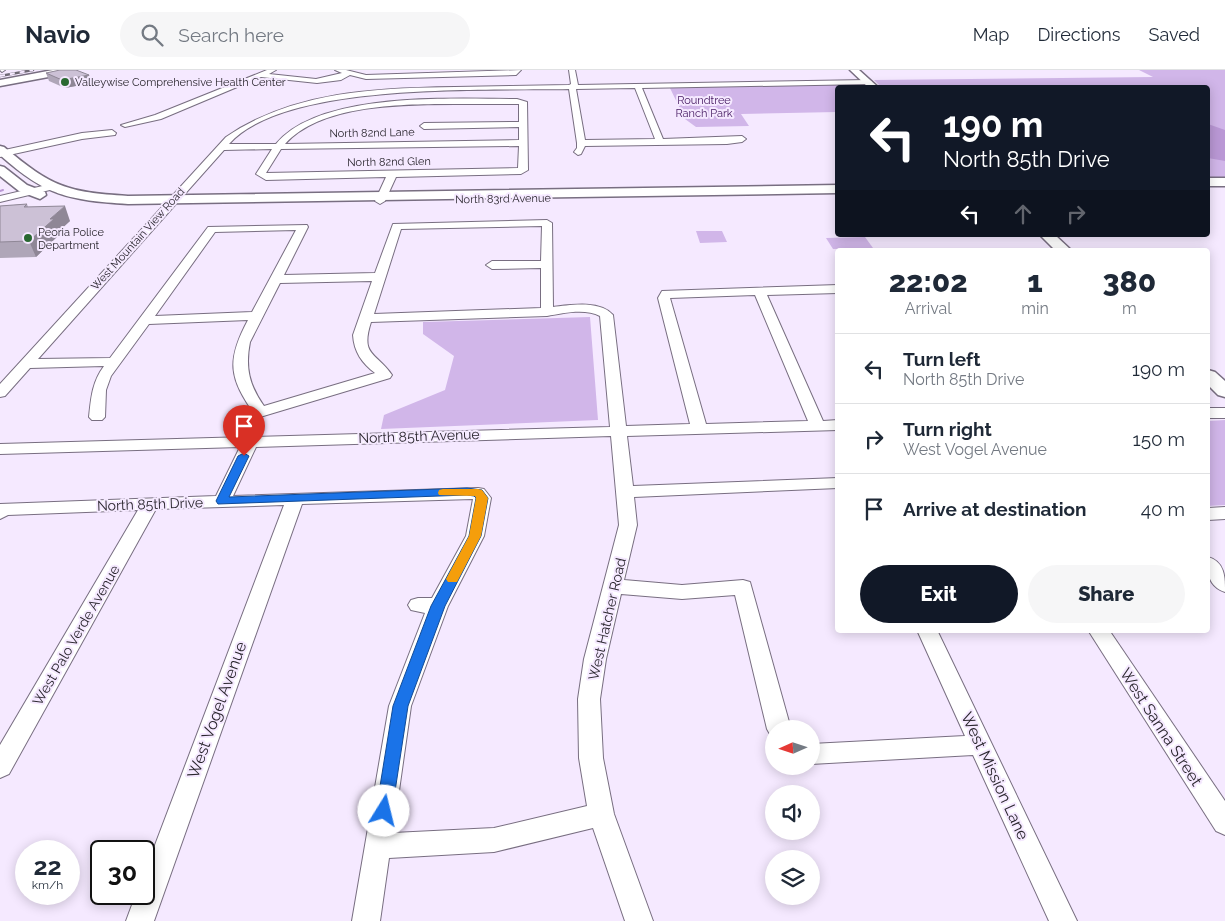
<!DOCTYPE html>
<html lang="en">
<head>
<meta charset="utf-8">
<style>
	:root { --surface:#fff; --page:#f6f6f7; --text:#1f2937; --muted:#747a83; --line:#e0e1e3; --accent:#111827 }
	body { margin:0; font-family:Raleway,sans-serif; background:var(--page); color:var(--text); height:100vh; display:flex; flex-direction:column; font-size:19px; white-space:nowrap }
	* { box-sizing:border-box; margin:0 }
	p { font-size:16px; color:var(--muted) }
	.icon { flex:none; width:28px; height:28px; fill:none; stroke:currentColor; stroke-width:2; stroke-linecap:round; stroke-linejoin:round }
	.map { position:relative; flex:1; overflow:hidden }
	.details { position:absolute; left:835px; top:178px; width:375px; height:385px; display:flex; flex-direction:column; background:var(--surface); border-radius:5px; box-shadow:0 2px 12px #0003 }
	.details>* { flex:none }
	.guide { position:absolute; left:835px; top:15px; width:375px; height:152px; border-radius:5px; box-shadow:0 2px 12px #0003; background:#111827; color:#fff; overflow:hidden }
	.needle { width:32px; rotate:267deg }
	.controls { position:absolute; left:765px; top:650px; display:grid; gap:10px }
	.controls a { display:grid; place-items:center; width:55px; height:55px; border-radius:50%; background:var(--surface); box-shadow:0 2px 12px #0003; font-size:25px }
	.speed { position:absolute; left:15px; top:770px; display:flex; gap:10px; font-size:25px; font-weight:700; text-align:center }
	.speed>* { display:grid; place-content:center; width:65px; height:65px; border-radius:50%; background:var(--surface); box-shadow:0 2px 12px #0003; line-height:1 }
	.speed small { font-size:12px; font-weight:400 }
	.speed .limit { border:2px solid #111; border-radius:8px; background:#fff; color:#111 }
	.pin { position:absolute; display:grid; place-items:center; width:42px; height:42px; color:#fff; margin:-51px -21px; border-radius:50% 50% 50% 0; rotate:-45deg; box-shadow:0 0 5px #0007 }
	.pin .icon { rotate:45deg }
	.me { position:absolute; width:55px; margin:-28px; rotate:9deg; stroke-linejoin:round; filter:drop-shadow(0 0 4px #0008) }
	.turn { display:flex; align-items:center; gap:18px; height:105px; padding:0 25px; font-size:22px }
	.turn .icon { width:65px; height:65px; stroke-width:2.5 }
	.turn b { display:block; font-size:35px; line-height:42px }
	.lanes { display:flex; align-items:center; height:48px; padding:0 25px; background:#0003; justify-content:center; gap:25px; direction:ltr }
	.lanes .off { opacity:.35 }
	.eta { display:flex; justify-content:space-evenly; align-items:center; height:85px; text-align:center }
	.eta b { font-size:30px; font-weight:800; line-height:35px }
	.action { display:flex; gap:10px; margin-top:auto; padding:10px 25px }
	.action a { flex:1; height:58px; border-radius:30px; background:var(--accent); color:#fff; font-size:20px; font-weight:800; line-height:58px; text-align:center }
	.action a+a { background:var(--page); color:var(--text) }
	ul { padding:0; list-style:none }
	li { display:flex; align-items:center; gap:15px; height:70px; padding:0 25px; border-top:1px solid var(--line) }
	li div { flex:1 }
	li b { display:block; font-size:19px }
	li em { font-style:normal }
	header { display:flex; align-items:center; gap:30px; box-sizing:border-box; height:70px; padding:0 25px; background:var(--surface); border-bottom:1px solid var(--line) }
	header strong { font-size:24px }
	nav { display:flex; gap:28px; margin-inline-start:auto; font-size:18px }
	.search { width:350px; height:45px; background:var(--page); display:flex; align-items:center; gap:12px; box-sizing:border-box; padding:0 18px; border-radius:28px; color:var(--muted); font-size:19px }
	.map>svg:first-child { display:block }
	.green { fill:#d1b6e9 }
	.water { fill:#ba98d5 }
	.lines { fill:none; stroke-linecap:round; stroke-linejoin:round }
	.stream { stroke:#ba98d5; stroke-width:2 }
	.minor-casing { stroke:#786e81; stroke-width:2 }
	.major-casing { stroke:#786e81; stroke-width:3 }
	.highway-casing { stroke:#786e81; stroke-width:3 }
	.minor { fill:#fff; fill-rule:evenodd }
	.major { fill:#fff; fill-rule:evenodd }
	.highway { fill:#fff; fill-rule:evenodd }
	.rail-casing { stroke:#706a76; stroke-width:2.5 }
	.rail { stroke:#f5e9ff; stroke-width:2; stroke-dasharray:5; stroke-linecap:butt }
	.wall { fill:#afa6b8 }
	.shaded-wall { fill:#8f8796 }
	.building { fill:#ccc1d6; stroke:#8f8796 }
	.route { fill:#1a73e8; stroke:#114b97 }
	.slow { fill:#f59e0b }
	.poi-dot { fill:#296831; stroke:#f5e9ff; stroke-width:2 }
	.labels { text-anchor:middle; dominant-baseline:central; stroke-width:4; stroke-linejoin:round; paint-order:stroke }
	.far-poi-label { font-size:11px; fill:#2b272f; stroke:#f5e9ff; text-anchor:start }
	.far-park-label { font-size:11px; fill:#43175f; stroke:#f5e9ff }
	.far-street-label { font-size:11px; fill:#2b272f; stroke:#f5e9ff }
	.street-label { font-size:14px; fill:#2b272f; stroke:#f5e9ff }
	.near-street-label { font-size:16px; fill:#2b272f; stroke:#f5e9ff }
</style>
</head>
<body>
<header>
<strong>Navio</strong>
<div class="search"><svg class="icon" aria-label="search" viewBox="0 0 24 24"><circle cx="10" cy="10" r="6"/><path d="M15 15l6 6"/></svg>Search here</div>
<nav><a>Map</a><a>Directions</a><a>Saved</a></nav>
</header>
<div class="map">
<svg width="1225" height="851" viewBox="0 0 1225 851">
	<rect width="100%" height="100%" fill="#f5e9ff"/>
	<g class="green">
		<path d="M1139,0H1225V110L1208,109V18H882L874,10L1153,7Z"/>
		<path d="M862,14L867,17L838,18L837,42L741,44L749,56L696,57L685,49L669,16Z"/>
		<path d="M696,161H722L727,172L700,173Z"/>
		<path d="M865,167L873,178L833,179L826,168Z"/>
		<path d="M590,247L598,350L381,359L384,345L445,320L454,286L423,264V252Z"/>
		<path d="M1225,350V435L1208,436V351Z"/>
	</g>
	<path class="water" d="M1208,54L1225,60V91L1208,88Z"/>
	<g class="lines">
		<path class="stream" d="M0,121L3,120"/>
		<defs>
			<g id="minor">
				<path d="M0,0H5L2,2Z"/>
				<path d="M267,0H276L269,4L316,9L342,3L335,0H346L366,5L521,0L516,5L366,9L350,5L341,10L317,13L261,7L161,49L125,57L121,55L155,45Z"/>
				<path d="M569,0H575L578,15L868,10L872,12L868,14L642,18L663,69L742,66L746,69L742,72L727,74L585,76L581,84L578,85L574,82L577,78V73L569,19C487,21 285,11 229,74H276C320,21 453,29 517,29L527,32L528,100L521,104L396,107L385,131L380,134L375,131L386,107L266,110L256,104L272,79L224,80L38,289L110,288L208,157L307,155L308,157L284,205L375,203L393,154L547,150L552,153L553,237C570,235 600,230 613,245L626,356L690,354L658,228L662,221L838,215V223L767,225L823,351L838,350V360L627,366L633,416L838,408V418L634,427L637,455L624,510L682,515L743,510L750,512L791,659H774V667L771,666L767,659L735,525L682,529L621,524L606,589L600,629L603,688L614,744L653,851H625L593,758L494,782L389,788L380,851H352L389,636L425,543L411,540L408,535L411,530L418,528H432L466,466L473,429L302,434L154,851H126L136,824H144V804L284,435L156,439L9,704L0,708V675L138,440L8,445L0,449V434L216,426L240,377L0,384V374L610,357L600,246C585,238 563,243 547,246L371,252C360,286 376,282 392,305L390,308L260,347L255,345C229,308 226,291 248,250L149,254L111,306L106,320L105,347L102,350H92L89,347C91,328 92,312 104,296L30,298L5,326L0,327V314L226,67C293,21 377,18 455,17C493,16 531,16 569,15L571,14ZM635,18L655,69L585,70L576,19ZM464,34H519V52L424,53L420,56L424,59L519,57V70L285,74C323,32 412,34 464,34ZM519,76L518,98L266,103L281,79ZM542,156L541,191H492L486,195L492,199L541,198V238L374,244L401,159ZM296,160L252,242L155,246L215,162ZM372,211L353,265C354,282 362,293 375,303L264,336C249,315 245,297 250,272L280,213ZM755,225L808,351L706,354L670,228ZM611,366L619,455L584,589L578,629L579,688L587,736L494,758L393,763L411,636L448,536L484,466L491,428L484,419L478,418L233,426L256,377Z"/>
				<path d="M112,60L116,63L115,65L82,69L0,87V81L82,63Z"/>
				<path d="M51,114L54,115V119L0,132V126Z"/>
				<rect x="1208" y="338" width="17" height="10"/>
				<path d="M1225,437V449L1208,450V438Z"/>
				<path d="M1208,487C1225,492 1225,507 1225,522C1209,517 1206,502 1208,487Z"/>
				<path d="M917,560H937L1077,851H1049L973,685L811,694V674L965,666Z"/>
				<path d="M1088,560H1109L1225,731V765L1216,761Z"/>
			</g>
			<g id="major">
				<path d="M850,0H859L879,18H869Z"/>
				<path d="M0,76L4,77C52,117 66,122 128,126L838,115V123L128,134C68,130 46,126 0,85Z"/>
				<path d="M0,96L4,97L27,115L45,122L46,125L40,129L19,121L0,106Z"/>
				<rect x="1208" y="108" width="17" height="8"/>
				<path d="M1040,165H1055L1071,180H1055Z"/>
				<path d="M1208,300L1215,302L1225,311V327L1218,325L1208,315Z"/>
			</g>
			<path id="highway" d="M53,0H75L70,3L0,16V10Z"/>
		</defs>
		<use href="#minor" class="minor-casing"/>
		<use href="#major" class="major-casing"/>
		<use href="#highway" class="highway-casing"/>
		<use href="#minor" class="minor"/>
		<use href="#major" class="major"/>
		<use href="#highway" class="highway"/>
		<defs>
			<path id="rail" d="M0,6L33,0"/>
		</defs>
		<use href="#rail" class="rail-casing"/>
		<use href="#rail" class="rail"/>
	</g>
	<g class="wall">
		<path d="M46,3L92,13L65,18L49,11Z"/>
		<path d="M27,134L28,137L70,151L59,161L60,164L36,187L0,188V136Z"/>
	</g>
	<g class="shaded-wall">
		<path d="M89,5L92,13L65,18L62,10Z"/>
		<path d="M65,136L70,151L59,161L60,164L36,187L29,171L50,149Z"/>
	</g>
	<g class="building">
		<path d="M60,0H76L89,5L62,10L46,3Z"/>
		<path d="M27,134L24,137L65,136L50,149H54L29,171L0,172V136Z"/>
	</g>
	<path class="route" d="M244,383L249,386L229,427L467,418L482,420L488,428L481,466L445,536L408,636L392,741L390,746L384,749L378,746L376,741L393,636L431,536L469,466L476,428L474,426L467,425L218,434L216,431L238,386Z"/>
	<path class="slow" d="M443,419H478L482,420L488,428L481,466L457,512H448L446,509L469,466L476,428L475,426L439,425L438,423L439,420Z"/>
	<g class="poi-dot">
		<circle cx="65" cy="12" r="5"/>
		<circle cx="28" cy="168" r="5"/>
	</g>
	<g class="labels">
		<g class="far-poi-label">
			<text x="75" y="12">Valleywise Comprehensive Health Center</text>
			<text x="38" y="162">Peoria Police<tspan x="38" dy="13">Department</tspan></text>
		</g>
		<g class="far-park-label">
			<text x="704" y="30">Roundtree<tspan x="704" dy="13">Ranch Park</tspan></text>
		</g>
		<g class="far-street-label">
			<text transform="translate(372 63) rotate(-1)">North 82nd Lane</text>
			<text transform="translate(389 92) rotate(-1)">North 82nd Glen</text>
			<text transform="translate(503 129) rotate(-1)">North 83rd Avenue</text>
			<text transform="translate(138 169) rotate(-48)">West Mountain View Road</text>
		</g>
		<g class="street-label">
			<text transform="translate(419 366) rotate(-2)">North 85th Avenue</text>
			<text transform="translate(150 434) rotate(-2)">North 85th Drive</text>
			<text transform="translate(607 549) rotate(-77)">West Hatcher Road</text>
			<text transform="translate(76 565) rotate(-60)">West Palo Verde Avenue</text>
		</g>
		<g class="near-street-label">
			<text transform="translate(217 640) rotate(-70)">West Vogel Avenue</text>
			<text transform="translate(1161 657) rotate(57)">West Sanna Street</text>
			<text transform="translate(995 706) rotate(65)">West Mission Lane</text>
		</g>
	</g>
</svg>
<div class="controls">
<a><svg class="needle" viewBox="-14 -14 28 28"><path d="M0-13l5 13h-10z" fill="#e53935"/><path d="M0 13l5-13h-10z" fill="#747a83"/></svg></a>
<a><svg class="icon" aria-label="sound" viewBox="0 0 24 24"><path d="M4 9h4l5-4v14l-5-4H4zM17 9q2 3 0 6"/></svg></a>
<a><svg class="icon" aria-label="layers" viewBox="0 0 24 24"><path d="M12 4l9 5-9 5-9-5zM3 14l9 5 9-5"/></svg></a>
</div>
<div class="speed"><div>22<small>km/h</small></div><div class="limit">30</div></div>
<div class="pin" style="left:244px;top:386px;background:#d93025"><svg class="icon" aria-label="arrive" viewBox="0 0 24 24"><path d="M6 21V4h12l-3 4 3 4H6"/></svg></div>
<svg class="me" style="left:384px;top:741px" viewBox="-20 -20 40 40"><circle r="19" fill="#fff"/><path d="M0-13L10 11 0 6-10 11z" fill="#1a73e8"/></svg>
<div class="guide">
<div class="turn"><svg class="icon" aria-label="left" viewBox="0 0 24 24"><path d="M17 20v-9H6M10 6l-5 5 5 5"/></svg><div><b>190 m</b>North 85th Drive</div></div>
<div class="lanes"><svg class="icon" aria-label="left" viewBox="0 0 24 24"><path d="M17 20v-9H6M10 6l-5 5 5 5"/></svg><svg class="icon off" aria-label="ahead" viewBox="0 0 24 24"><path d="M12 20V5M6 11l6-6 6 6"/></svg><svg class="icon off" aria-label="right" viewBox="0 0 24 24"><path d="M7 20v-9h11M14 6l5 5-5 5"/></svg></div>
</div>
<section class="details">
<div class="eta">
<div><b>22:02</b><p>Arrival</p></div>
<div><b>1</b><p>min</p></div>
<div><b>380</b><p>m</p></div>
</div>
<ul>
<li><svg class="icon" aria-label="left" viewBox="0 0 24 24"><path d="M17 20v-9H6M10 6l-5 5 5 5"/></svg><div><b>Turn left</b><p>North 85th Drive</p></div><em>190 m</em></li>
<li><svg class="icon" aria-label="right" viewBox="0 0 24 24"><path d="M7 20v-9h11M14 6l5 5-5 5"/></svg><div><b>Turn right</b><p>West Vogel Avenue</p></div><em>150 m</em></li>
<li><svg class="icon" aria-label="arrive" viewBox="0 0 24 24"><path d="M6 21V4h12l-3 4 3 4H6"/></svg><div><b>Arrive at destination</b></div><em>40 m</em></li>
</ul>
<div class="action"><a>Exit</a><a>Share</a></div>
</section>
</div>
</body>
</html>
